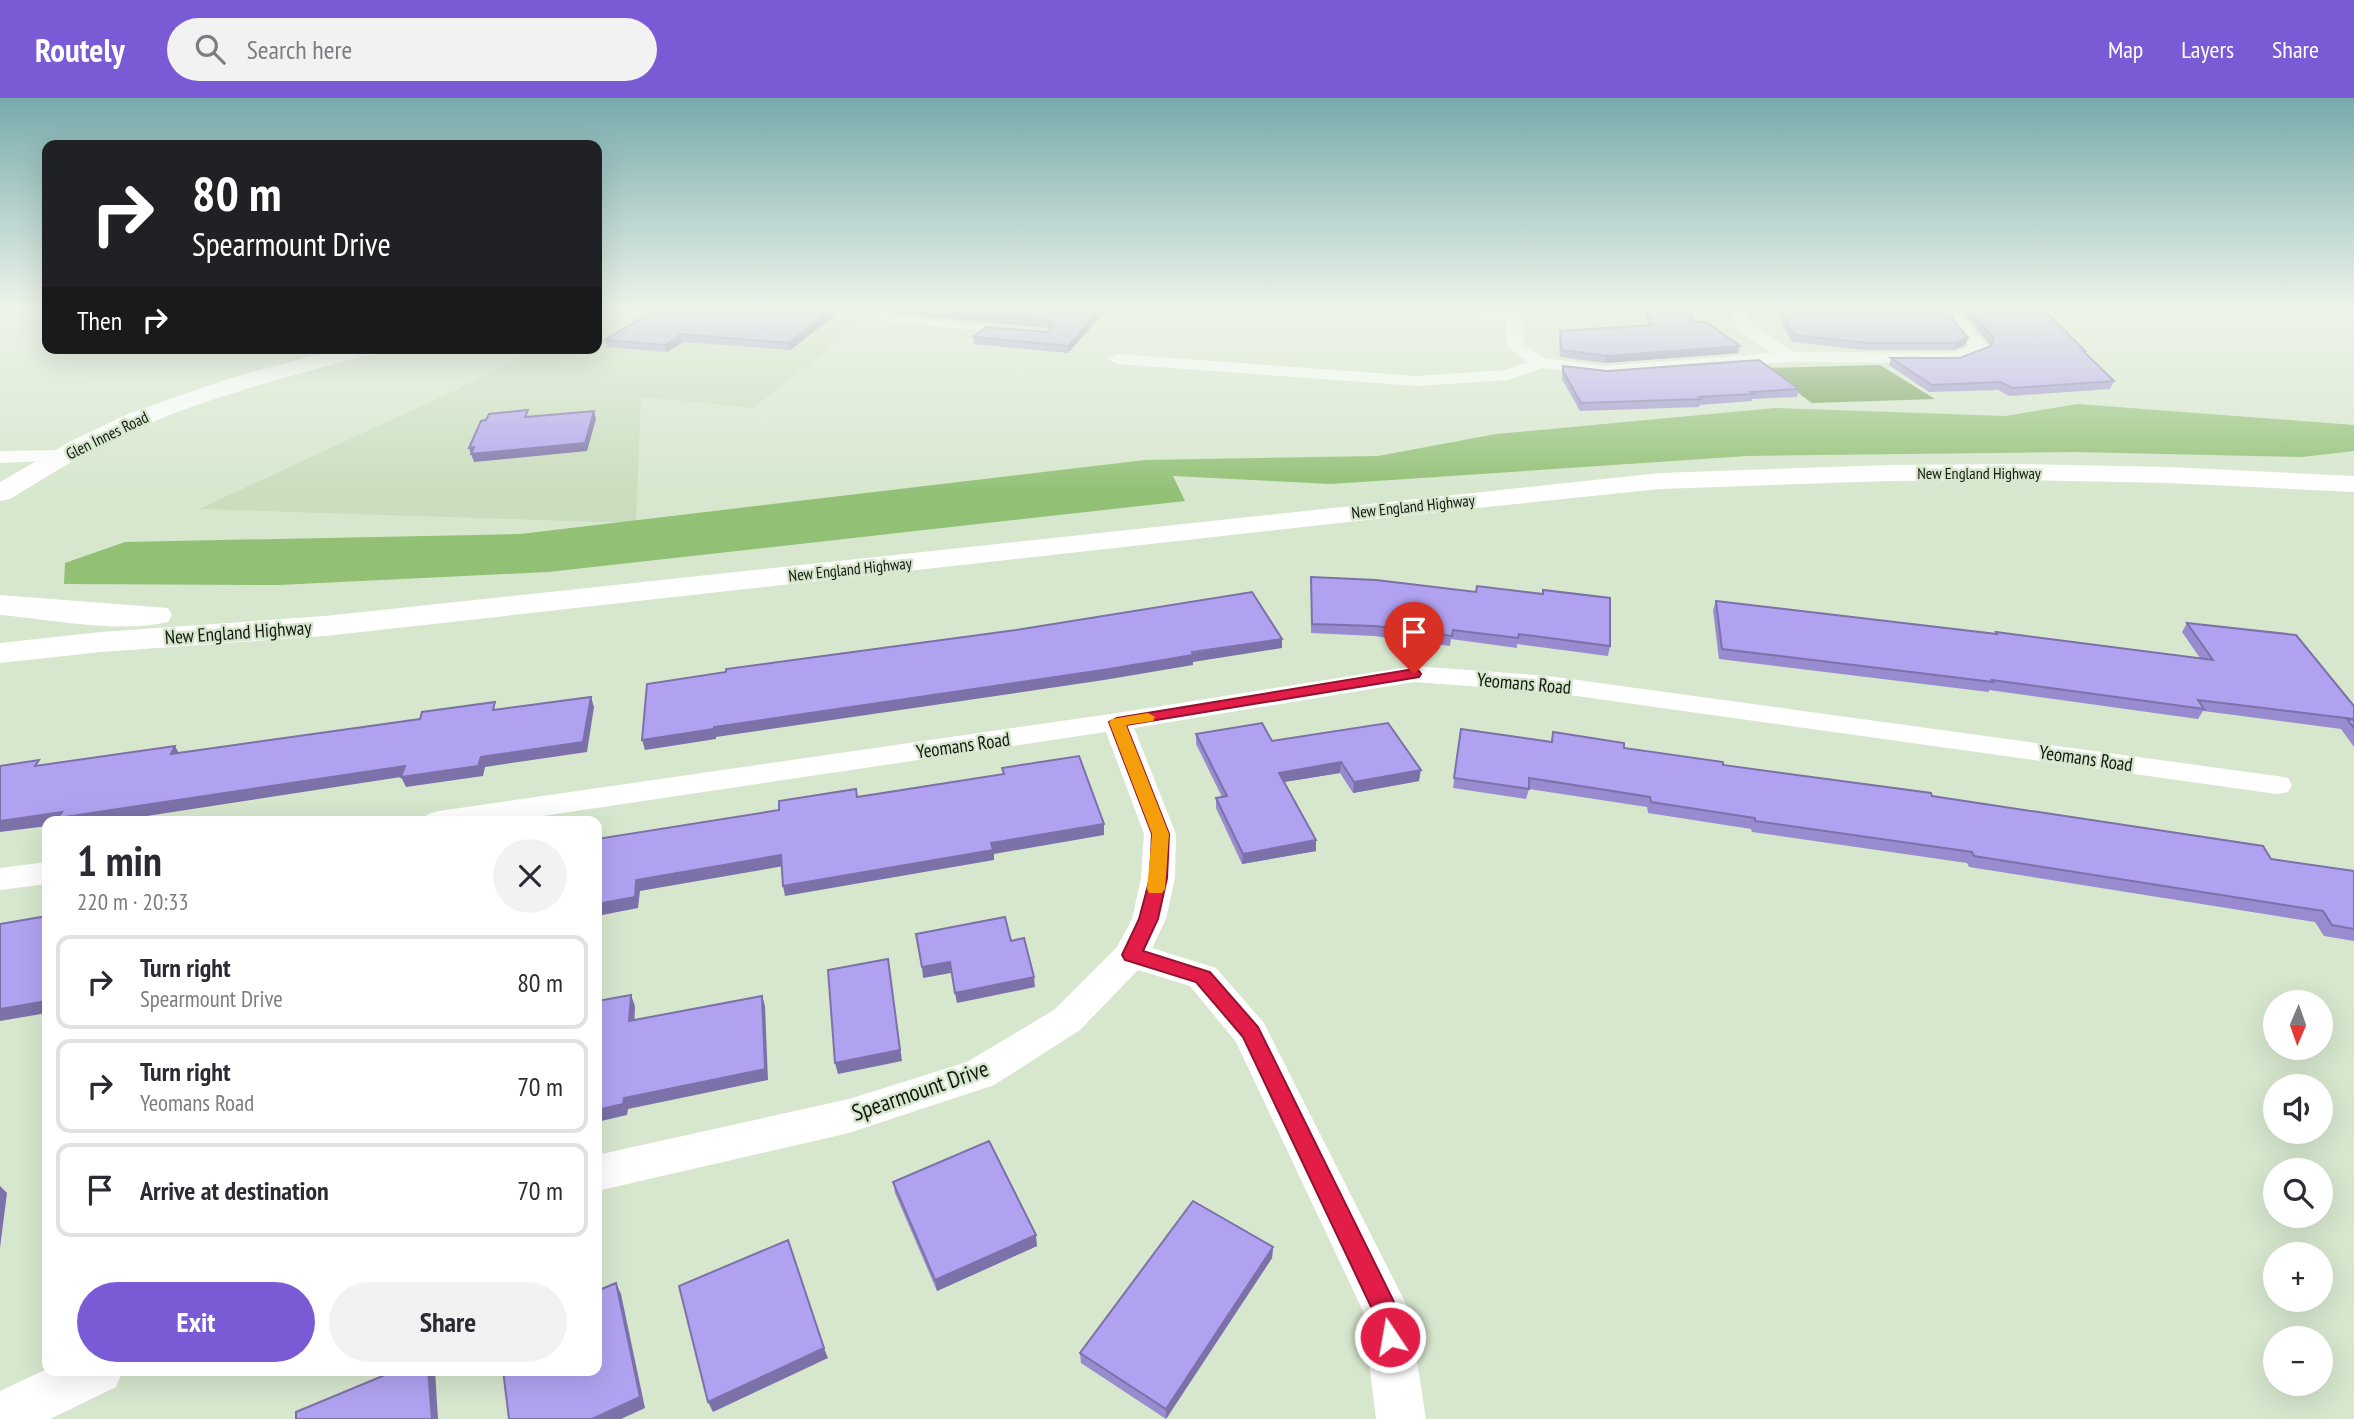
<!DOCTYPE html>
<html lang="en">
<head>
<meta charset="utf-8">
<style>
	:root { --surface:#fff; --page:#f2f2f3; --text:#2b2b33; --muted:#7c7c81; --line:#e1e1e2; --accent:#7b5bd5 }
	body { margin:0; font-family:"PT Sans Narrow",sans-serif; background:var(--page); color:var(--text); height:100vh; display:flex; flex-direction:column; font-size:26px; white-space:nowrap }
	* { box-sizing:border-box; margin:0 }
	p { font-size:23px; color:var(--muted) }
	.icon { flex:none; width:38px; height:38px; fill:none; stroke:currentColor; stroke-width:2; stroke-linecap:round; stroke-linejoin:round }
	.map { position:relative; flex:1; overflow:hidden }
	.side { position:absolute; left:42px; top:718px; width:560px; height:560px; display:flex; flex-direction:column; background:var(--surface); border-radius:14px; box-shadow:0 7px 28px #0002 }
	.side>* { flex:none }
	.top-card { position:absolute; left:42px; top:42px; width:560px; height:214px; border-radius:14px; box-shadow:0 7px 28px #0002; background:#202124; color:#fff; overflow:hidden }
	.needle { width:46px; rotate:182deg }
	.buttons { position:absolute; left:2263px; top:892px; display:grid; gap:14px }
	.buttons a { display:grid; place-items:center; width:70px; height:70px; border-radius:50%; background:var(--surface); box-shadow:0 7px 28px #0002; font-size:35px }
	.pin { position:absolute; display:grid; place-items:center; width:60px; height:60px; color:#fff; margin:-72px -30px; border-radius:50% 50% 50% 0; rotate:-45deg; box-shadow:0 0 7px #0007 }
	.pin .icon { rotate:45deg }
	.me { position:absolute; width:77px; margin:-38px; rotate:348deg; stroke-linejoin:round; filter:drop-shadow(0 0 5px #0008) }
	.turn { display:flex; align-items:center; gap:24px; height:147px; padding:0 35px; font-size:32px }
	.turn .icon { width:91px; height:91px; stroke-width:2.5 }
	.turn b { display:block; font-size:49px; line-height:60px }
	.then { display:flex; align-items:center; height:66px; padding:0 35px; background:#0003; gap:14px; font-size:26px }
	.round { display:grid; place-items:center; flex:none; width:74px; height:74px; border-radius:37px; background:var(--page) }
	.headline { display:flex; align-items:center; justify-content:space-between; height:119px; padding:0 35px }
	h1 { font-size:42px; font-weight:800; line-height:52px }
	.action { display:flex; gap:14px; margin-top:auto; padding:14px 35px }
	.action a { flex:1; height:80px; border-radius:42px; background:var(--accent); color:#fff; font-size:28px; font-weight:800; line-height:80px; text-align:center }
	.action a+a { background:var(--page); color:var(--text) }
	ul { padding:0; list-style:none }
	li { display:flex; align-items:center; gap:21px; height:94px; margin:0 14px 10px; padding:0 21px; border:4px solid var(--line); border-radius:14px }
	li div { flex:1 }
	li b { display:block; font-size:26px }
	li em { font-style:normal }
	header { display:flex; align-items:center; gap:42px; box-sizing:border-box; height:98px; padding:0 35px; background:var(--accent); color:#fff }
	header strong { font-size:33px }
	nav { display:flex; gap:38px; margin-inline-start:auto; font-size:24px }
	.search { width:490px; height:63px; background:var(--page); display:flex; align-items:center; gap:18px; box-sizing:border-box; padding:0 24px; border-radius:38px; color:var(--muted); font-size:26px }
	.map>svg:first-child { display:block }
	.built { fill:#caddbe }
	.forest { fill:#92c075 }
	.water { fill:#6e9a51 }
	.lines { fill:none; stroke-linecap:round; stroke-linejoin:round }
	.service { fill:#fff; fill-rule:evenodd }
	.minor { fill:#fff; fill-rule:evenodd }
	.secondary { fill:#fff; fill-rule:evenodd }
	.trunk { fill:#fff; fill-rule:evenodd }
	.wall { fill:#988bcf }
	.shaded-wall { fill:#7c71a9 }
	.building { fill:#b1a2f1; stroke:#7c71a9; stroke-width:2 }
	.route { fill:#e11d48; stroke:#92132f; stroke-width:2 }
	.slow { fill:#f59e0b }
	.labels { text-anchor:middle; dominant-baseline:central; stroke-width:5; stroke-linejoin:round; paint-order:stroke }
	.far-street-label { font-size:16px; fill:#141911; stroke:#d7e7ce }
	.street-label { font-size:19px; fill:#141911; stroke:#d7e7ce }
	.near-street-label { font-size:23px; fill:#141911; stroke:#d7e7ce }
</style>
</head>
<body>
<header>
<strong>Routely</strong>
<div class="search"><svg class="icon" aria-label="search" viewBox="0 0 24 24"><circle cx="10" cy="10" r="6"/><path d="M15 15l6 6"/></svg>Search here</div>
<nav><a>Map</a><a>Layers</a><a>Share</a></nav>
</header>
<div class="map">
<svg width="2354" height="1321" viewBox="0 0 2354 1321">
	<rect width="100%" height="100%" fill="#d7e7ce"/>
	<path class="built" d="M611,211H669L860,226L753,310L641,299L636,425L199,411L475,283L537,250H597V219Z"/>
	<path class="forest" d="M2078,306L2354,327V353L2302,359L2075,354L1747,358L1331,386L1173,378L1185,403L548,474L279,487L64,486L65,465L125,444L520,436L1145,362L1378,358L1496,336L1775,310L2005,318Z"/>
	<path class="water" d="M1880,267L1935,301L1812,305L1764,270Z"/>
	<g class="lines">
		<path class="service" d="M825,211L853,215L882,211L894,219L1003,229L1007,232L1003,235L892,224C887,222 881,217 876,216C857,215 842,226 825,211Z"/>
		<g class="minor">
			<path d="M1424,211H1522L1524,246L1545,260L1605,268L1772,255L1738,232L1728,211H1744L1751,225L1793,254L1954,255L1969,248L1939,211H1956L1989,250L1986,254L1957,265L1789,264L1605,278L1542,270L1508,282L1417,288L1117,266L1108,261L1117,256L1417,278L1505,272L1527,264L1507,248L1506,221L1432,216Z"/>
			<path d="M63,352L70,354L73,358L70,362L0,365V353Z"/>
			<path d="M1414,568L1548,578L2277,678L2288,680L2292,687L2288,694L2277,696L1548,594L1414,584L1134,630L1176,736L1175,780L1166,821L1152,850L1216,870L1264,925L1409,1212L1426,1321H1376L1363,1213L1236,944L1190,888L1138,872L1080,932L994,987L849,1035L597,1093V1057L849,1001L967,964L1054,912L1117,849L1132,821L1141,780L1144,736L1106,634L509,723H423L428,716L439,713L1117,615Z"/>
			<path d="M47,764V786L0,792V770Z"/>
			<path d="M47,1271V1272H123L116,1289L50,1321H0V1293Z"/>
		</g>
		<path class="secondary" d="M341,250H379L376,255C288,279 199,300 117,340C80,357 45,380 10,401L0,403V384L71,343L130,315L227,281Z"/>
		<g class="trunk">
			<path d="M2020,366L2170,369L2354,378V394L2170,385L2020,382L1888,383L1660,391L1438,414L325,538L101,554L0,565V545L101,534L325,518L1660,375L1888,367Z"/>
			<path d="M0,497L168,510L172,517L168,524C119,536 50,521 0,517Z"/>
		</g>
	</g>
	<g class="wall">
		<path d="M887,211H1074L1076,213L1077,211H1107L1068,255L974,246V239L1047,234L1050,232L1048,230L895,216Z"/>
		<path d="M1643,211H1689L1694,224L1738,255L1605,265L1560,259L1559,240L1560,233L1648,227Z"/>
		<path d="M1777,211H1945L1968,240L1965,247L1953,252H1865L1792,244L1776,214Z"/>
		<path d="M1960,211H2043L2085,253V255L2114,283L2110,291L2009,298L1998,292L1929,294L1889,267L1891,260H1960L1991,248Z"/>
		<path d="M832,212L833,219L790,252L683,244L667,254L607,249L605,242Z"/>
		<path d="M1563,268L1607,273L1799,291L1797,299L1752,301V303L1700,307L1699,309L1580,313L1562,281Z"/>
		<path d="M1311,479L1610,548L1608,558L1517,546V550L1451,541L1450,548L1374,538L1311,535Z"/>
		<path d="M1716,503L1995,536L1996,534L2200,560L2182,534L2187,525L2354,608V649L2341,631L2203,613L2198,621L1989,592V594L1719,561L1713,512Z"/>
		<path d="M1461,631L1551,644L1553,634L1624,650L1723,667L1932,698L2271,761L2354,773V843L2324,838L2315,824L1969,769L1967,765L1752,734L1751,731L1648,715L1647,709L1529,691L1526,701L1453,690Z"/>
		<path d="M1196,636L1272,643L1419,683L1353,695L1340,675L1284,684L1316,742V753L1242,766L1216,710V700L1222,699L1196,646Z"/>
		<path d="M893,1084L1037,1148L937,1193L895,1095Z"/>
		<path d="M1273,1149L1272,1160L1166,1321L1081,1265L1080,1255Z"/>
	</g>
	<g class="shaded-wall">
		<path d="M1101,211H1107L1068,255V248Z"/>
		<path d="M832,212L833,219L790,252L789,245Z"/>
		<path d="M681,236L683,244L667,254L665,247Z"/>
		<path d="M1968,240L1965,247L1953,252L1956,245Z"/>
		<path d="M1740,248L1738,255L1605,265L1607,258Z"/>
		<path d="M594,313L596,321L587,353L474,364L469,350Z"/>
		<path d="M1282,541V550L1193,564V567L1104,582L716,639V641L645,652L642,642L714,629Z"/>
		<path d="M591,599L594,609L587,654L485,669L483,678L406,689L401,679L114,723H47V728L0,734V723L405,668L481,659Z"/>
		<path d="M175,648L181,659L171,656Z"/>
		<path d="M1341,664L1340,675L1278,685L1279,675Z"/>
		<path d="M1421,672L1419,683L1353,695L1354,684Z"/>
		<path d="M1104,726V737L994,756V762L785,798L783,788L991,745Z"/>
		<path d="M1316,742V753L1242,766L1243,756Z"/>
		<path d="M781,757L784,768L640,793L638,810L597,818V806L636,782Z"/>
		<path d="M888,861L902,963L838,976L835,965Z"/>
		<path d="M950,864L951,875L923,880L922,869Z"/>
		<path d="M1034,879L1035,889L957,905L955,895Z"/>
		<path d="M631,897L635,908L634,934L629,923Z"/>
		<path d="M762,898L765,908L768,982L628,1011L627,1017L597,1024V1012L624,1000Z"/>
		<path d="M47,903V915L0,923V911Z"/>
		<path d="M0,1088L7,1095L0,1150Z"/>
		<path d="M1036,1137L1037,1148L937,1193L935,1182Z"/>
		<path d="M1273,1149L1272,1160L1166,1321V1311Z"/>
		<path d="M616,1185L621,1196L645,1310L621,1321H592Z"/>
		<path d="M824,1250L828,1260L713,1314L708,1304Z"/>
		<path d="M428,1272H435L438,1321H432Z"/>
	</g>
	<g class="building">
		<path d="M657,211H831L832,212L789,245L681,236L665,247L605,242Z"/>
		<path d="M916,211H1074L1076,213L1077,211H1101L1068,248L974,239L986,229L1047,234L1054,229L1048,223Z"/>
		<path d="M1647,211H1689L1694,224H1706L1740,248L1607,258L1562,252L1560,233L1652,227Z"/>
		<path d="M1780,211H1945L1968,240L1956,245H1868L1794,237Z"/>
		<path d="M1968,211H2043L2085,253H2083L2114,283L2012,290L2001,284L1932,287L1891,260H1960L1991,248L1994,241Z"/>
		<path d="M1759,262L1799,291L1751,294L1754,296L1699,299L1701,301L1581,305L1563,273V268L1607,273Z"/>
		<path d="M528,312L525,319L594,313L585,345L471,356L474,349L469,350L481,323L486,322L489,316Z"/>
		<path d="M1311,479L1376,482L1476,494L1477,488L1543,496V492L1610,500V548L1519,536L1518,540L1453,532L1452,538L1375,528L1312,526Z"/>
		<path d="M1252,494L1282,541L1192,554L1193,557L1103,572L714,629V631L642,642L647,586L726,574V571L1016,532Z"/>
		<path d="M1716,503L1997,536L1996,534L2213,562L2187,525L2296,537L2354,608V621L2198,602L2204,611L1992,582L1993,584L1722,551Z"/>
		<path d="M591,599L583,644L481,659L478,668L401,679L405,668L58,720L62,714L0,723V668L39,662L35,668L175,648L171,656L420,621L422,614L495,604L493,612Z"/>
		<path d="M2347,621L2354,622V630Z"/>
		<path d="M1262,625L1272,643L1388,625L1421,672L1354,684L1341,664L1279,675L1316,742L1243,756L1216,700L1227,698L1196,636Z"/>
		<path d="M1461,631L1552,644L1553,634L1624,645V650L1723,664V667L1931,695L1932,698L2263,748L2271,761L2354,773V831L2332,827L2323,813L1974,758L1972,754L1755,723V720L1651,704L1650,699L1529,680V691L1454,680Z"/>
		<path d="M1079,658L1104,726L991,745L993,752L783,788L781,757L636,782L635,799L597,806V741L779,712V703L856,691L857,699L1004,676L1002,670Z"/>
		<path d="M47,818V903L0,911V826Z"/>
		<path d="M1005,819L1011,843L1024,840L1034,879L955,895L950,864L922,869L916,836Z"/>
		<path d="M888,861L900,952L835,965L828,872Z"/>
		<path d="M631,897L629,923L762,898L765,971L624,1000L623,1006L597,1012V903Z"/>
		<path d="M989,1043L1036,1137L935,1182L893,1084Z"/>
		<path d="M1193,1103L1273,1149L1166,1311L1080,1255Z"/>
		<path d="M788,1142L824,1250L708,1304L679,1188Z"/>
		<path d="M616,1185L640,1299L592,1321H509L503,1272H597V1193Z"/>
		<path d="M397,1272H428L432,1321H296V1314Z"/>
	</g>
	<linearGradient id="sky" x2="0" y2="1"><stop stop-color="#77aaac"/><stop offset="0.53" stop-color="#edf4e9"/><stop offset="1" stop-color="#edf4e9" stop-opacity="0"/></linearGradient>
	<rect width="2354" height="396" fill="url(#sky)"/>
	<path class="route" d="M1414,571L1419,573L1421,576L1419,579L1126,627L1169,736L1167,780L1158,821L1143,853L1210,874L1258,929L1398,1212L1402,1239L1398,1248L1390,1252L1381,1248L1373,1213L1243,939L1196,884L1125,862L1122,857L1139,821L1150,780L1152,736L1109,624L1117,620Z"/>
	<path class="slow" d="M1148,615L1155,619L1153,623L1126,627L1169,736L1165,791L1162,795H1149L1147,791L1152,736L1109,624L1112,621Z"/>
	<g class="labels">
		<g class="far-street-label">
			<text transform="translate(107 337) rotate(-26)">Glen Innes Road</text>
			<text x="1979" y="375">New England Highway</text>
			<text transform="translate(1413 408) rotate(-6)">New England Highway</text>
			<text transform="translate(850 471) rotate(-6)">New England Highway</text>
		</g>
		<g class="street-label">
			<text transform="translate(238 534) rotate(-4)">New England Highway</text>
			<text transform="translate(1524 585) rotate(5)">Yeomans Road</text>
			<text transform="translate(963 647) rotate(-8)">Yeomans Road</text>
			<text transform="translate(2086 660) rotate(8)">Yeomans Road</text>
		</g>
		<g class="near-street-label">
			<text transform="translate(920 992) rotate(-19)">Spearmount Drive</text>
		</g>
	</g>
</svg>
<div class="buttons">
<a><svg class="needle" viewBox="-14 -14 28 28"><path d="M0-13l5 13h-10z" fill="#e53935"/><path d="M0 13l5-13h-10z" fill="#7c7c81"/></svg></a>
<a><svg class="icon" aria-label="sound" viewBox="0 0 24 24"><path d="M4 9h4l5-4v14l-5-4H4zM17 9q2 3 0 6"/></svg></a>
<a><svg class="icon" aria-label="search" viewBox="0 0 24 24"><circle cx="10" cy="10" r="6"/><path d="M15 15l6 6"/></svg></a>
<a>+</a>
<a>−</a>
</div>
<div class="pin" style="left:1414px;top:576px;background:#d93025"><svg class="icon" aria-label="arrive" viewBox="0 0 24 24"><path d="M6 21V4h12l-3 4 3 4H6"/></svg></div>
<svg class="me" style="left:1390px;top:1239px" viewBox="-20 -20 40 40"><circle r="17" fill="#e11d48" stroke="#fff" stroke-width="3"/><path d="M0-11L8 9 0 5-8 9z" fill="#fff"/></svg>
<div class="top-card">
<div class="turn"><svg class="icon" aria-label="right" viewBox="0 0 24 24"><path d="M7 20v-9h11M14 6l5 5-5 5"/></svg><div><b>80 m</b>Spearmount Drive</div></div>
<div class="then">Then<svg class="icon" aria-label="right" viewBox="0 0 24 24"><path d="M7 20v-9h11M14 6l5 5-5 5"/></svg></div>
</div>
<section class="side">
<div class="headline"><div><h1>1 min</h1><p>220 m · 20:33</p></div><a class="round"><svg class="icon" aria-label="close" viewBox="0 0 24 24"><path d="M6 6l12 12M18 6L6 18"/></svg></a></div>
<ul>
<li><svg class="icon" aria-label="right" viewBox="0 0 24 24"><path d="M7 20v-9h11M14 6l5 5-5 5"/></svg><div><b>Turn right</b><p>Spearmount Drive</p></div><em>80 m</em></li>
<li><svg class="icon" aria-label="right" viewBox="0 0 24 24"><path d="M7 20v-9h11M14 6l5 5-5 5"/></svg><div><b>Turn right</b><p>Yeomans Road</p></div><em>70 m</em></li>
<li><svg class="icon" aria-label="arrive" viewBox="0 0 24 24"><path d="M6 21V4h12l-3 4 3 4H6"/></svg><div><b>Arrive at destination</b></div><em>70 m</em></li>
</ul>
<div class="action"><a>Exit</a><a>Share</a></div>
</section>
</div>
</body>
</html>
